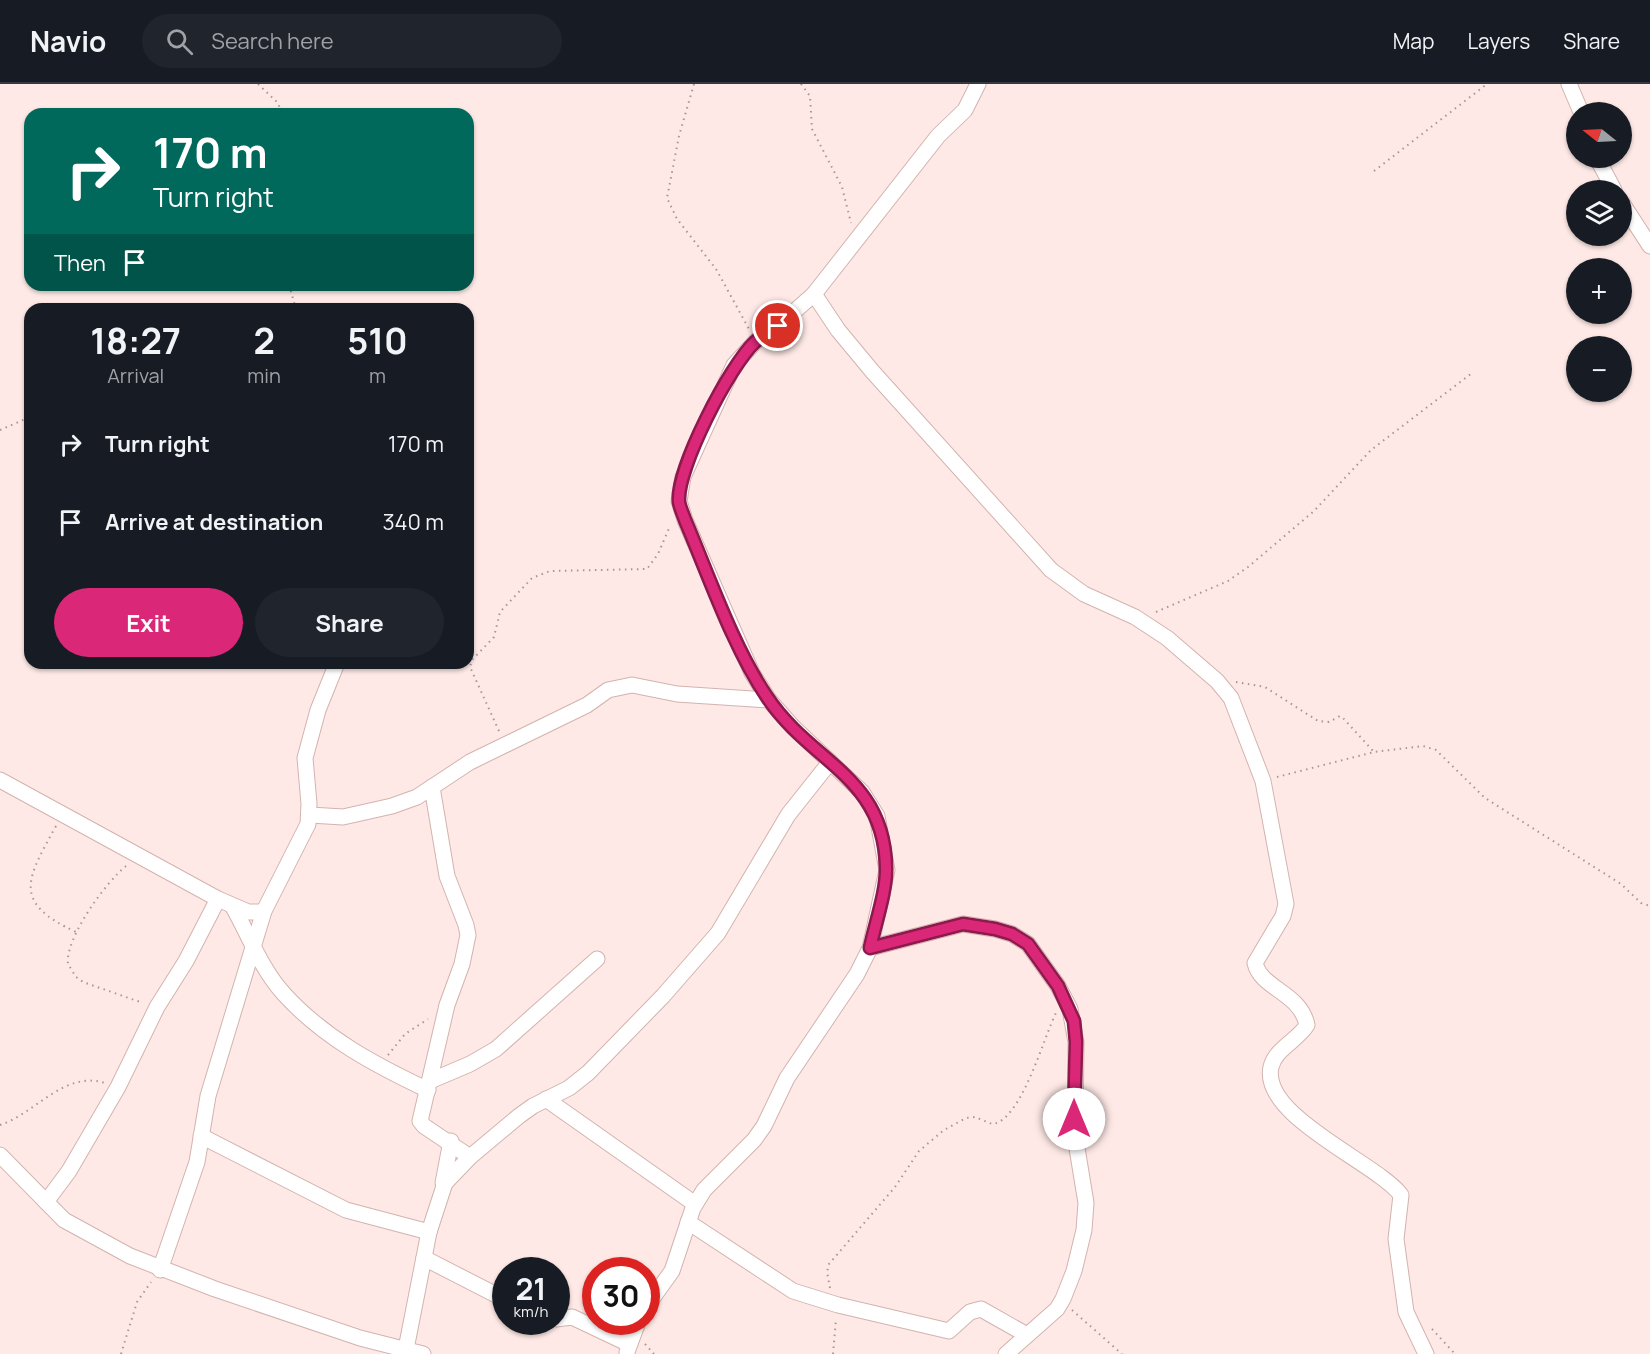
<!DOCTYPE html>
<html lang="en">
<head>
<meta charset="utf-8">
<style>
	:root { --surface:#171b24; --page:#20242c; --text:#f1f3f6; --muted:#9ea1a6; --line:#363941; --accent:#db2777 }
	body { margin:0; font-family:Manrope,sans-serif; background:var(--page); color:var(--text); height:100vh; display:flex; flex-direction:column; font-size:22px; white-space:nowrap }
	* { box-sizing:border-box; margin:0 }
	p { font-size:20px; color:var(--muted) }
	.icon { flex:none; width:33px; height:33px; fill:none; stroke:currentColor; stroke-width:2; stroke-linecap:round; stroke-linejoin:round }
	.map { position:relative; flex:1; overflow:hidden }
	.panel { position:absolute; left:24px; top:219px; width:450px; height:366px; display:flex; flex-direction:column; background:var(--surface); border-radius:18px; box-shadow:0 2px 4px #0004 }
	.panel>* { flex:none }
	.top-card { position:absolute; left:24px; top:24px; width:450px; height:183px; border-radius:18px; box-shadow:0 2px 4px #0004; background:#00695c; color:#fff; overflow:hidden }
	.needle { width:39px; rotate:288deg }
	.buttons { position:absolute; left:1566px; top:18px; display:grid; gap:12px }
	.buttons a { display:grid; place-items:center; width:66px; height:66px; border-radius:50%; background:var(--surface); box-shadow:0 2px 4px #0004; font-size:30px }
	.speed { position:absolute; left:492px; top:1173px; display:flex; gap:12px; font-size:30px; font-weight:700; text-align:center }
	.speed>* { display:grid; place-content:center; width:78px; height:78px; border-radius:50%; background:var(--surface); box-shadow:0 2px 4px #0004; line-height:1 }
	.speed small { font-size:15px; font-weight:400 }
	.speed .limit { border:9px solid #d22; background:#fff; color:#111 }
	.pin { position:absolute; display:grid; place-items:center; width:51px; height:51px; color:#fff; margin:-26px; border:3px solid #fff; border-radius:50%; box-shadow:0 2px 6px #0007 }
	.me { position:absolute; width:66px; margin:-33px; rotate:0deg; stroke-linejoin:round; filter:drop-shadow(0 0 4px #0008) }
	.turn { display:flex; align-items:center; gap:21px; height:126px; padding:0 30px; font-size:27px }
	.turn .icon { width:78px; height:78px; stroke-width:2.5 }
	.turn b { display:block; font-size:42px; line-height:51px }
	.then { display:flex; align-items:center; height:57px; padding:0 30px; background:#0003; gap:12px; font-size:22px }
	.eta { display:flex; justify-content:space-evenly; align-items:center; height:102px; text-align:center }
	.eta b { font-size:36px; font-weight:700; line-height:42px }
	.cta { display:flex; gap:12px; margin-top:auto; padding:12px 30px }
	.cta a { flex:1; height:69px; border-radius:36px; background:var(--accent); color:#fff; font-size:24px; font-weight:700; line-height:69px; text-align:center }
	.cta a+a { background:var(--page); color:var(--text) }
	ul { padding:0; list-style:none }
	li { display:flex; align-items:center; gap:18px; height:78px; padding:0 30px }
	li div { flex:1 }
	li b { display:block; font-size:22px }
	li em { font-style:normal }
	header { display:flex; align-items:center; gap:36px; box-sizing:border-box; height:84px; padding:0 30px; background:var(--surface); border-bottom:2px solid var(--line) }
	header strong { font-size:28px }
	nav { display:flex; gap:33px; margin-inline-start:auto; font-size:21px }
	.search { width:420px; height:54px; background:var(--page); display:flex; align-items:center; gap:15px; box-sizing:border-box; padding:0 21px; border-radius:33px; color:var(--muted); font-size:22px }
	.map>svg:first-child { display:block }
	.lines { fill:none; stroke-linecap:round; stroke-linejoin:round }
	.minor-casing { stroke:#d3b3ae; stroke-width:17 }
	.path { stroke:#a89694; stroke-width:2; stroke-dasharray:1.5 4.5; stroke-linecap:butt }
	.minor { stroke:#fff; stroke-width:15 }
	.route-casing { stroke:#8e194d; stroke-width:15 }
	.route { stroke:#db2777; stroke-width:10 }
</style>
</head>
<body>
<header>
<strong>Navio</strong>
<div class="search"><svg class="icon" aria-label="search" viewBox="0 0 24 24"><circle cx="10" cy="10" r="6"/><path d="M15 15l6 6"/></svg>Search here</div>
<nav><a>Map</a><a>Layers</a><a>Share</a></nav>
</header>
<div class="map">
<svg width="1650" height="1270" viewBox="0 0 1650 1270">
	<rect width="100%" height="100%" fill="#fee9e6"/>
	<g class="lines">
		<defs>
			<g id="minor">
				<path d="M1569,0L1581,28"/>
				<path d="M1597,74L1614,106"/>
				<path d="M1622,119L1650,162"/>
				<path d="M814,210L838,246L872,287L1051,486L1084,510L1135,533L1167,554L1217,597L1231,614L1263,697L1286,820L1283,832L1255,879C1261,905 1300,908 1307,941C1298,956 1275,965 1271,983C1260,1032 1377,1079 1401,1111L1396,1155L1406,1228L1426,1270"/>
				<path d="M0,696L218,815L248,828H263"/>
				<path d="M432,703L447,792L466,841L468,851L462,880L447,921L420,1037L424,1042L470,1073"/>
				<path d="M310,731L343,733L392,722L417,713L470,678L587,621L608,606L632,601L677,610L769,616"/>
				<path d="M233,823C249,851 261,885 284,910C324,954 375,981 428,1006"/>
				<path d="M870,864L963,840L995,845L1012,850L1028,860L1058,902L1070,925L1076,958L1075,1052L1086,1119L1084,1146L1074,1187L1063,1215L1057,1225L1006,1270"/>
				<path d="M430,997L470,980L496,965L597,875"/>
				<path d="M546,1015L695,1120"/>
				<path d="M201,1052L346,1126L429,1148"/>
				<path d="M0,1071L64,1136L130,1172L215,1205L360,1254L423,1270"/>
				<path d="M443,1099L451,1057"/>
				<path d="M46,1118L69,1087L118,1003L157,923L186,877L218,815"/>
				<path d="M688,1138L793,1207L838,1221L949,1247L970,1228L981,1225L1027,1251"/>
				<path d="M424,1174L506,1216"/>
				<path d="M160,1186L197,1078L208,1012L264,827L308,740L309,720L305,674L318,626L337,579"/>
				<path d="M646,1223L672,1187L693,1124L704,1106L754,1056L764,1042L787,994L857,890L870,864L887,786L877,732L862,708L793,643L769,616L752,589L685,436L679,417L683,393L734,281L756,257L778,242L814,210L938,52L965,26L978,0"/>
				<path d="M556,1235L572,1233L629,1260"/>
				<path d="M406,1265L429,1148L445,1099L470,1073L519,1032L533,1022L569,1004L588,989L663,912L718,849L788,731L830,678"/>
				<path d="M627,1268L638,1238"/>
			</g>
		</defs>
		<use href="#minor" class="minor-casing"/>
		<g class="path">
			<path d="M258,0L278,19L282,30"/>
			<path d="M694,0L679,52L667,114L677,135L716,185L749,245"/>
			<path d="M801,0L810,12L812,45L842,103L851,139"/>
			<path d="M1374,87L1487,0"/>
			<path d="M289,201L296,225"/>
			<path d="M0,346L30,333"/>
			<path d="M1156,528L1228,497L1248,483L1314,427L1371,366L1472,289"/>
			<path d="M1236,598L1265,603L1318,637L1329,638L1340,632L1343,634L1374,668"/>
			<path d="M499,647L470,583L472,576L494,553L500,528L532,494L550,487L647,485L658,470L670,442"/>
			<path d="M1277,693L1374,668L1423,662L1436,666L1485,714L1621,800L1641,819L1650,822"/>
			<path d="M56,742C27,795 11,818 76,848"/>
			<path d="M126,782C106,798 65,854 68,880L76,893L83,898L143,919"/>
			<path d="M388,971L405,950L428,935"/>
			<path d="M0,1041C35,1030 64,986 105,999"/>
			<path d="M830,1204L827,1188L829,1180L895,1103L919,1067L944,1046L966,1034L975,1033L992,1040C1021,1038 1044,952 1056,929"/>
			<path d="M1072,1226L1122,1270"/>
			<path d="M1432,1245L1455,1270"/>
			<path d="M645,1260L654,1270"/>
			<path d="M121,1270L137,1218L151,1198"/>
			<path d="M833,1270L836,1235"/>
		</g>
		<use href="#minor" class="minor"/>
	</g>
	<g class="lines">
		<defs>
			<path id="route" d="M778,242C770,247 761,252 755,258C730,281 676,385 679,418C680,424 683,430 685,436C709,492 733,563 767,613C811,679 884,692 886,783C887,806 875,840 870,864L963,840L995,845L1012,850L1028,860L1058,902L1074,937L1076,958L1074,1035"/>
		</defs>
		<use href="#route" class="route-casing"/>
		<use href="#route" class="route"/>
	</g>
</svg>
<div class="buttons">
<a><svg class="needle" viewBox="-14 -14 28 28"><path d="M0-13l5 13h-10z" fill="#e53935"/><path d="M0 13l5-13h-10z" fill="#9ea1a6"/></svg></a>
<a><svg class="icon" aria-label="layers" viewBox="0 0 24 24"><path d="M12 4l9 5-9 5-9-5zM3 14l9 5 9-5"/></svg></a>
<a>+</a>
<a>−</a>
</div>
<div class="speed"><div>21<small>km/h</small></div><div class="limit">30</div></div>
<div class="pin" style="left:778px;top:242px;background:#d93025"><svg class="icon" aria-label="arrive" viewBox="0 0 24 24"><path d="M6 21V4h12l-3 4 3 4H6"/></svg></div>
<svg class="me" style="left:1074px;top:1035px" viewBox="-20 -20 40 40"><circle r="19" fill="#fff"/><path d="M0-13L10 11 0 6-10 11z" fill="#db2777"/></svg>
<div class="top-card">
<div class="turn"><svg class="icon" aria-label="right" viewBox="0 0 24 24"><path d="M7 20v-9h11M14 6l5 5-5 5"/></svg><div><b>170 m</b>Turn right</div></div>
<div class="then">Then<svg class="icon" aria-label="arrive" viewBox="0 0 24 24"><path d="M6 21V4h12l-3 4 3 4H6"/></svg></div>
</div>
<section class="panel">
<div class="eta">
<div><b>18:27</b><p>Arrival</p></div>
<div><b>2</b><p>min</p></div>
<div><b>510</b><p>m</p></div>
</div>
<ul>
<li><svg class="icon" aria-label="right" viewBox="0 0 24 24"><path d="M7 20v-9h11M14 6l5 5-5 5"/></svg><div><b>Turn right</b></div><em>170 m</em></li>
<li><svg class="icon" aria-label="arrive" viewBox="0 0 24 24"><path d="M6 21V4h12l-3 4 3 4H6"/></svg><div><b>Arrive at destination</b></div><em>340 m</em></li>
</ul>
<div class="cta"><a>Exit</a><a>Share</a></div>
</section>
</div>
</body>
</html>
